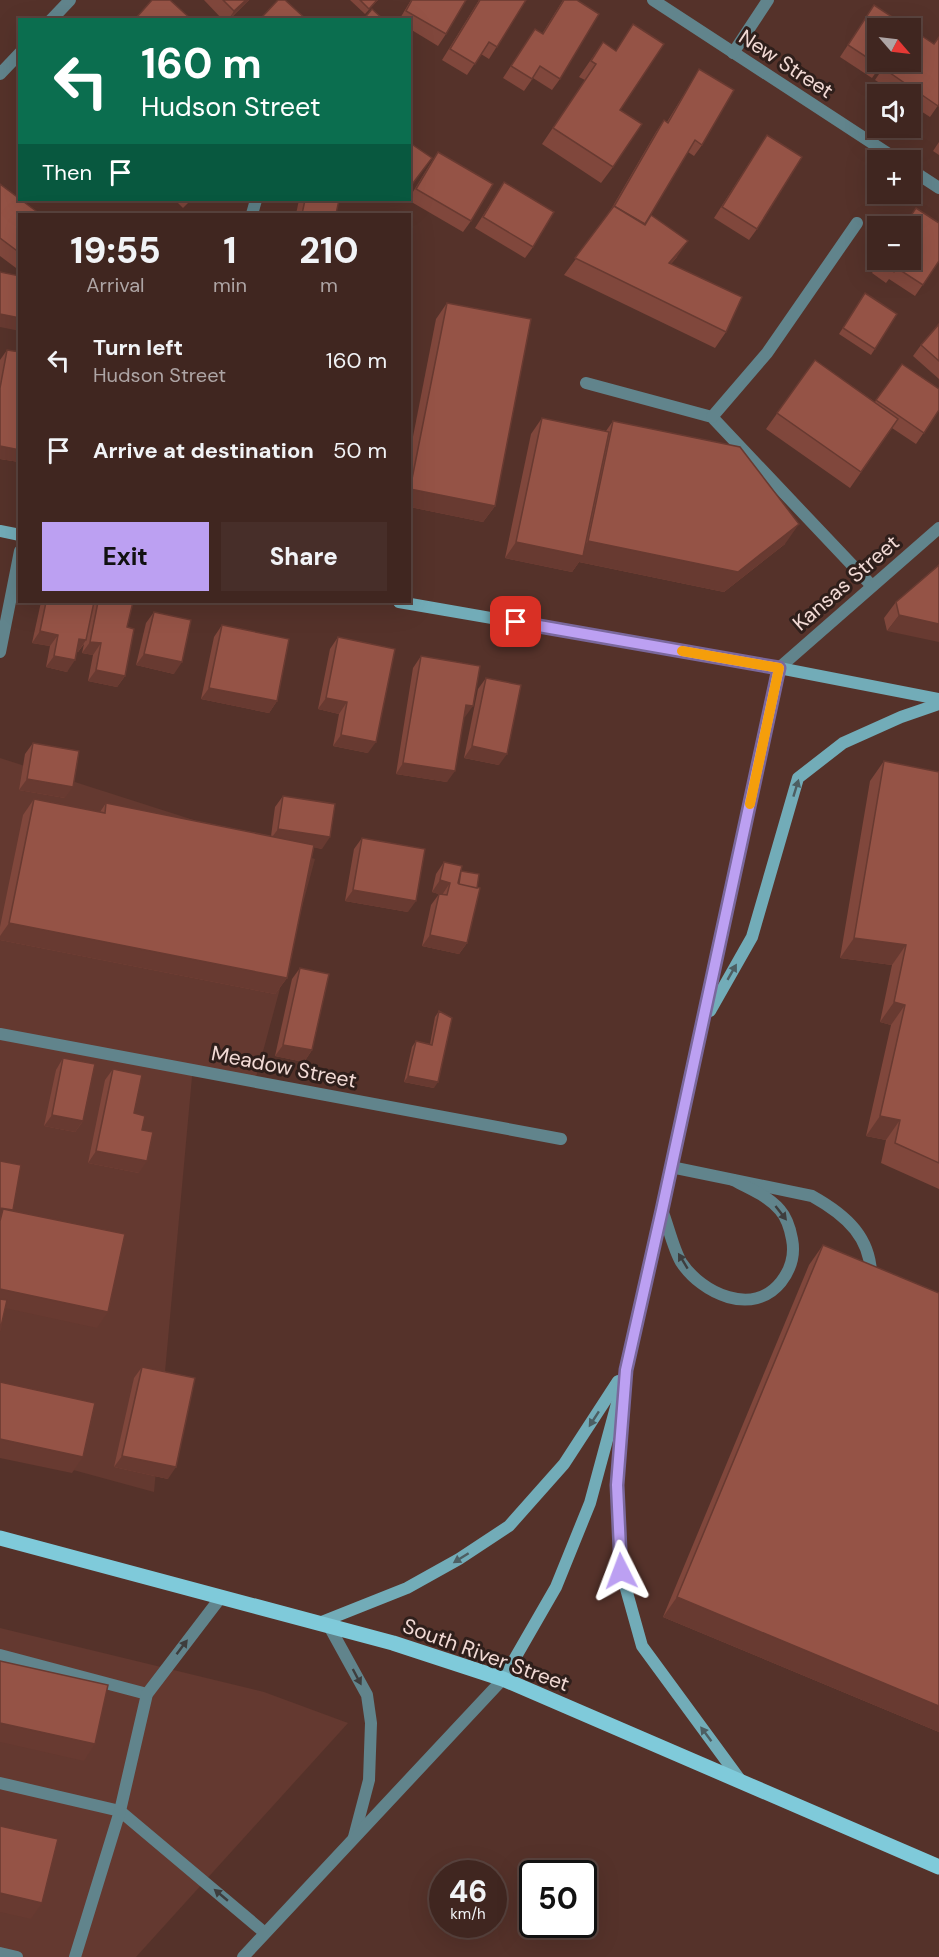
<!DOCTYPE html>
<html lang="en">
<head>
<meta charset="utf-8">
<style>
	:root { --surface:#402620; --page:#472e29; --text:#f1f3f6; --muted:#aea5a5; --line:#59433e; --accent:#bca0f2 }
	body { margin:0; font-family:"DM Sans",sans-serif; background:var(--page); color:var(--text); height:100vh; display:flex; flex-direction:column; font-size:22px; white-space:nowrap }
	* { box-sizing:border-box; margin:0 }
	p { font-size:20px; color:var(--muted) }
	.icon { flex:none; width:33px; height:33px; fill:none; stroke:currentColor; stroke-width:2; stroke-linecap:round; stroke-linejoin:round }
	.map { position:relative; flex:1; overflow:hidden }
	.sheet { position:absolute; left:18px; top:213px; width:393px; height:390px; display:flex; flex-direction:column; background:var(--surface); border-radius:0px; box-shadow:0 6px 24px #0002,0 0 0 2px var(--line) }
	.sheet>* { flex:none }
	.hud { position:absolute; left:18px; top:18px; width:393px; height:183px; border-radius:0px; box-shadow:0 6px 24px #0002,0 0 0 2px var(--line); background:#0b6e4f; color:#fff; overflow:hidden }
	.needle { width:39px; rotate:118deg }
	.tools { position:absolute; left:867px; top:18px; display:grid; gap:12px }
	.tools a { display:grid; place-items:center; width:54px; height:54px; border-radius:0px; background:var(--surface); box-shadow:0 6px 24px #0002,0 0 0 2px var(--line); font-size:30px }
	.speed { position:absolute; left:429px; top:1860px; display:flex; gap:12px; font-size:30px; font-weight:700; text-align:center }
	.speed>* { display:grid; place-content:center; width:78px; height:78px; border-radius:50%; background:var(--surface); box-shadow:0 6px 24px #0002,0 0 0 2px var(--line); line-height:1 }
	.speed small { font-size:15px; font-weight:400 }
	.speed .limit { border:3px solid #111; border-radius:9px; background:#fff; color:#111 }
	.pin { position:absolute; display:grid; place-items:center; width:51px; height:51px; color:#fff; margin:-26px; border-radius:12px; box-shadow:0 3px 9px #0006 }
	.me { position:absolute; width:66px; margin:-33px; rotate:357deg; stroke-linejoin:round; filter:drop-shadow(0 0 4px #0008) }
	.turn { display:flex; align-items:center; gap:21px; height:126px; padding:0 24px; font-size:27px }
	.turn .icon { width:78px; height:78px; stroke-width:2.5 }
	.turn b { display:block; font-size:42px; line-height:51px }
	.then { display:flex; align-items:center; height:57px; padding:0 24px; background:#0003; gap:12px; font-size:22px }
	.eta { display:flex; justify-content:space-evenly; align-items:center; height:102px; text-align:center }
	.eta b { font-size:36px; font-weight:800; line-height:42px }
	.primary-button { display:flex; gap:12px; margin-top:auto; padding:12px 24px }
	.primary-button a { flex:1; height:69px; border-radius:0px; background:var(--accent); color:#111; font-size:24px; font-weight:800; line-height:69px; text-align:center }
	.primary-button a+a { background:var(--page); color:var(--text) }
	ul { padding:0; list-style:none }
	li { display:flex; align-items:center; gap:18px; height:90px; padding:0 24px }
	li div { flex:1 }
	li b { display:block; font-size:22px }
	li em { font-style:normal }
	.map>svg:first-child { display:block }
	.built { fill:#643930 }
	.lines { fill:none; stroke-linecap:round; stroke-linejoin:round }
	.service { stroke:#61848c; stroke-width:12 }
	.minor { stroke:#61848c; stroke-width:12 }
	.secondary { stroke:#72acb8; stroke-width:12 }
	.primary { stroke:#7fcada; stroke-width:15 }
	.wall { fill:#80473c }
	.shaded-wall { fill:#683a31 }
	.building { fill:#955346; stroke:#683a31; stroke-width:1.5 }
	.oneway { fill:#4d5e62 }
	.oneway2 { fill:#3e3d3d }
	.route-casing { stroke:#7a689d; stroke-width:15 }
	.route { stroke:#bca0f2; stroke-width:10 }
	.slow { stroke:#f59e0b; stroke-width:10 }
	.labels { text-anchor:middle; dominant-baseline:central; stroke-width:6; stroke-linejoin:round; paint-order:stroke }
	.street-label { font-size:21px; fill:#f2dad5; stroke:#2f1f1b }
</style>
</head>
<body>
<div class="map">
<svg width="939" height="1957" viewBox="0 0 939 1957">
	<rect width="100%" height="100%" fill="#55322a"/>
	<g class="built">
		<path d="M0,758L315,859L255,1081L193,1066L154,1492L0,1450Z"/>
		<path d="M0,1628L264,1692L348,1723L136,1957H0Z"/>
	</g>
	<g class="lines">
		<g class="service">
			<path d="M252,214L256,200"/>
			<path d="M586,383L712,417L872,586"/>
			<path d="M712,417L767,353L857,223"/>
			<path d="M671,1167L812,1196C846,1215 873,1238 871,1281"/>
			<path d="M662,1210C668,1225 673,1248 681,1262C702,1294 753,1317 781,1282C791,1269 795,1254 792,1239C790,1228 787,1218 780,1210C768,1196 749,1188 733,1180"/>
			<path d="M0,1655L147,1694"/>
			<path d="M0,1783L120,1811L265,1933"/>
			<path d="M0,1953L17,1957"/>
			<path d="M75,1957L120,1811L147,1694L221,1597"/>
		</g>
		<g class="minor">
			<path d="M653,0L898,160"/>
			<path d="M51,20L70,0"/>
			<path d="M733,53L768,0"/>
			<path d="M0,74L20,53"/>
			<path d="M910,169L939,188"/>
			<path d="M0,652L20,551"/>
			<path d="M779,668L939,528"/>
			<path d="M0,1034L561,1139"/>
			<path d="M329,1626L367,1695L371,1723L369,1780L354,1837"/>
			<path d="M243,1957L503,1679"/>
		</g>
		<g class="secondary">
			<path d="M0,531L20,535"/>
			<path d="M399,602L779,668L939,699"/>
			<path d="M710,1011L752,937L798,778L843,743L901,717L939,704"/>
			<path d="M624,1398L617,1485L621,1571L642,1646L741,1781"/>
			<path d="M319,1623L407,1588L459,1559L509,1526L564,1464L618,1381"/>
			<path d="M503,1679L556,1587L590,1503L626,1370L662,1210L779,668"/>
		</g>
		<path class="primary" d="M0,1538L393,1643L503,1679L939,1867"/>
	</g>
	<g class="wall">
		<path d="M204,0H249L229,20H223Z"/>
		<path d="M350,0H378L365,14Z"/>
		<path d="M411,0H466L446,34L438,46L410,29V20H399Z"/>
		<path d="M479,0H526L489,59L481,54L467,75L442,60Z"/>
		<path d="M563,0H577L560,79L552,90L533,78L524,91L503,78L535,29L542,34Z"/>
		<path d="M874,5L883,62L872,78L840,57Z"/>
		<path d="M603,42L620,110L613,167L601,183L542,144L585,80L579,77Z"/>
		<path d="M887,62L939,104L930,117L910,104V94H897L875,80Z"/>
		<path d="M699,69L702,145L694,156L688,152L647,221L677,257L671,264L726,332L715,348L564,275L606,218L656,132L664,120L667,122L692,81Z"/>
		<path d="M767,135L757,229L749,240L714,218Z"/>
		<path d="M939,142V155L933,151Z"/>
		<path d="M438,152L471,221L463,232L408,200L430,164Z"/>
		<path d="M504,182L533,247L525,258L475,228Z"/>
		<path d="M0,184L20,214V271L0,256Z"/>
		<path d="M175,200H191L183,208Z"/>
		<path d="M299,200H339L336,214H296Z"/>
		<path d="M881,260L939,261L915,296L889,279L886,283L872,273Z"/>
		<path d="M865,293L897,314L871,355L839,334Z"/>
		<path d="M447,303L495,506L483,522L410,507V452L436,319Z"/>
		<path d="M939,324V379L913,356L921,345Z"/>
		<path d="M7,350L19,462L0,459V360Z"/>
		<path d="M815,360L875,402L902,364L939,410L916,444L892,428L850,488L766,429Z"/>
		<path d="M542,418L606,431L613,421L785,544L724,592L579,562L572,572L505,558L531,434Z"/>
		<path d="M939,565L887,631L884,618L896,602Z"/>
		<path d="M41,602H133L127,627L125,676L117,687L88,681L93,655L82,653L84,644L78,652L76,651L67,672L46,667L50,646L32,643Z"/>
		<path d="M154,612L174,674L136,665L146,623Z"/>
		<path d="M222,625L277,701L269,713L201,699L214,637Z"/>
		<path d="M338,637L368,753L333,746L339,714L318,709L330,649Z"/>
		<path d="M421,656L465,717H464L447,782L396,774L413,668Z"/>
		<path d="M486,678L499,765L464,758L478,689Z"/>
		<path d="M33,743L65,798L19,790L25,754Z"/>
		<path d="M884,761L939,772V1189L881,1163L886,1140L866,1136L891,1025L880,1022L892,965L840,958L870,781Z"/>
		<path d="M283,796L322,849L314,847L287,978L275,994L0,940V927L23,815L34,799L100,812L106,803L271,836L275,807Z"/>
		<path d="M362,838L408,912L345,901L354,849Z"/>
		<path d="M444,862L461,872L467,943L459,954L422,946L431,905L439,894L432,892L436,874Z"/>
		<path d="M300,968L312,1050L304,1062L275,1056L292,979Z"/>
		<path d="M439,1011L434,1088L404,1082L412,1047L416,1041L430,1044L435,1017Z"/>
		<path d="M63,1058L83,1121L75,1132L44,1126L56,1070Z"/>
		<path d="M113,1069L142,1130L139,1173L88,1163L105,1080Z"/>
		<path d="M823,1245L939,1293V1732L663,1617L809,1265Z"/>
		<path d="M142,1367L168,1479L114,1467L134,1378Z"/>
	</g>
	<g class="shaded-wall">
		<path d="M246,0H249L228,20L234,11Z"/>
		<path d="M688,241L677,257L657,279L669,263Z"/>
		<path d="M0,314L20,318V331L0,327Z"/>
		<path d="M0,446L20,450L19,462L0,459Z"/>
		<path d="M410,489L495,506L483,522L410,507Z"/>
		<path d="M799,524L785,544L724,592L579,562L572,572L505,558L516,542L578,555L588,541Z"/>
		<path d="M899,615L939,624V642L887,631Z"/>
		<path d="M40,631L58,635L50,646L32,643Z"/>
		<path d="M79,639L86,640L78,652L71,650Z"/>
		<path d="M90,642L101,643L93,655L82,653Z"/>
		<path d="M144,654L182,662L174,674L136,665Z"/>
		<path d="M54,656L75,660L67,672L46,667Z"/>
		<path d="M96,670L125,676L117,687L88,681Z"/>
		<path d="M209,688L277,701L269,713L201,699Z"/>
		<path d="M326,698L347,702L339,714L318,709Z"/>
		<path d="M466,705L473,706L465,717L458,716Z"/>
		<path d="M341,735L376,742L368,753L333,746Z"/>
		<path d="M472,746L507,754L499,765L464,758Z"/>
		<path d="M403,763L455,771L447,782L396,774Z"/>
		<path d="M27,779L73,787L65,798L19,790Z"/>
		<path d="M278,829L330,837L322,849L270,840Z"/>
		<path d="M440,880L450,883L442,895L432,892Z"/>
		<path d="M353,890L416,901L408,912L345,901Z"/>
		<path d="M9,923L287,978L275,994L0,940V936Z"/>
		<path d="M430,935L467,943L459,954L422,946Z"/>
		<path d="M854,938L906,945L892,965L840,958Z"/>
		<path d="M894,1002L905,1005L891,1025L880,1022Z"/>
		<path d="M283,1045L312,1050L304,1062L275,1056Z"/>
		<path d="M408,1076L438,1082L434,1088L404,1082Z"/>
		<path d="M52,1115L83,1121L75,1132L44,1126Z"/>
		<path d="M880,1116L900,1120L886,1140L866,1136Z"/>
		<path d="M96,1151L147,1161L139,1173L88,1163Z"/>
		<path d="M0,1289L108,1312L97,1328L0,1307Z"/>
		<path d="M0,1439L83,1457L72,1473L0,1458Z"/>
		<path d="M122,1456L176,1467L168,1479L114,1467Z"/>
		<path d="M677,1597L939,1706V1732L663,1617Z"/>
		<path d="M0,1723L95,1744L84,1761L0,1742Z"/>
		<path d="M0,1893L42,1903L31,1919L0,1912Z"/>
	</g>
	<g class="building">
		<path d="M152,0H170L192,20H138L136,18Z"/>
		<path d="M223,0H246L234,11Z"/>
		<path d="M278,0H285L307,20H265L262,17Z"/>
		<path d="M360,0H377L369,9Z"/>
		<path d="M412,0H466L446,34L406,11Z"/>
		<path d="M480,0H526L497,47L489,42L475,64L450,49Z"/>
		<path d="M564,0H577L599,14L560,79L540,66L532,79L511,66L535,29L543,34Z"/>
		<path d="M874,5L906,26L904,28H878V62H883L880,66L848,45Z"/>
		<path d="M372,9L384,20H363Z"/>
		<path d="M633,24L664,44L620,110L642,124L613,167L553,128L596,64L591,61L603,42L616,51Z"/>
		<path d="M910,28L934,44L939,37V104L938,106L883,68L887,62H910Z"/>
		<path d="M699,69L734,90L702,145L695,140L645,224L614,206L612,210L664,120L668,123Z"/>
		<path d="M767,135L802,157L757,229L722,207Z"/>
		<path d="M410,143L432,158L410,187Z"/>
		<path d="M438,152L493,184L471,221L416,189Z"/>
		<path d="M504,182L554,212L533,247L483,217Z"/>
		<path d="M0,184L40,214H20V253L0,238Z"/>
		<path d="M305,200H339L336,214H302Z"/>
		<path d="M614,206L645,225L651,215L688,241L669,263L742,297L726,332L575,258Z"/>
		<path d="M916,208L939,223V261L923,285L897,268L894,272L880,262L882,260H910V226H904Z"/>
		<path d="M0,272L20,276V318L0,314Z"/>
		<path d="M865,293L897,314L875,349L843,328Z"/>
		<path d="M447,303L531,319L495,506L410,489Z"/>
		<path d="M939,324V361L921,345Z"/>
		<path d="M7,350L20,352V450L0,446V388Z"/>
		<path d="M815,360L898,419L861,472L777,413Z"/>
		<path d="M902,364L939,389V410L924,433L876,400Z"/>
		<path d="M542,418L609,432L583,556L516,542Z"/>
		<path d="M613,421L740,447L799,524L738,572L588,541Z"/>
		<path d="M939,565V624L899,615L896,602Z"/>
		<path d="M46,602H94L86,640L79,639L75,660L54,656L58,635L40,631Z"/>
		<path d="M98,602H133L127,627L134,629L125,676L96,670L101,643L90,642Z"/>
		<path d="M154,612L191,620L182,662L144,654Z"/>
		<path d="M222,625L289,639L277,701L209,688Z"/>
		<path d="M338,637L395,649L376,742L341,735L347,702L326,698Z"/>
		<path d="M421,656L480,666L473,706L466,705L455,771L403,763Z"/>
		<path d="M486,678L521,685L507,754L472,746Z"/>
		<path d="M33,743L79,751L73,787L27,779Z"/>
		<path d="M884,761L939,772V1163L895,1143L900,1120L880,1116L905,1005L894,1002L906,945L854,938Z"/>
		<path d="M283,796L335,804L330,837L278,829Z"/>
		<path d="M34,799L105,813L106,803L314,845L287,978L9,923Z"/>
		<path d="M362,838L425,849L416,901L353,890Z"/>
		<path d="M444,862L462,866L458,883L480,888L467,943L430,935L439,894L447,895L450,883L440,880Z"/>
		<path d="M461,871L479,874L477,888L459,884Z"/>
		<path d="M300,968L329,974L312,1050L283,1045Z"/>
		<path d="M439,1011L452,1018L438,1082L408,1076L416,1041L432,1045Z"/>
		<path d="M63,1058L95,1064L83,1121L52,1115Z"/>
		<path d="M113,1069L142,1075L134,1113L145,1116L142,1130L153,1132L147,1161L96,1151Z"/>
		<path d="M0,1161L21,1165L13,1210L0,1208Z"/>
		<path d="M3,1209L125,1234L108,1312L0,1289V1221Z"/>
		<path d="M823,1245L939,1293V1706L677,1597Z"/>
		<path d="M0,1299L7,1300L0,1331Z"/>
		<path d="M142,1367L195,1378L176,1467L122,1456Z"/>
		<path d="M0,1382L95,1403L83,1457L0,1439Z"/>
		<path d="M0,1661L108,1685L95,1744L0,1723Z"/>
		<path d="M0,1826L58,1839L42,1903L0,1893Z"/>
	</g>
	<defs><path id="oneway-solid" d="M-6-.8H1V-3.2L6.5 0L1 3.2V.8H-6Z" transform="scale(1.5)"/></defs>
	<g class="oneway">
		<use href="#oneway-solid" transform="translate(796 788) rotate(-73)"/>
		<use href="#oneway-solid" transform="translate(732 972) rotate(-60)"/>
		<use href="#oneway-solid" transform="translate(594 1419) rotate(123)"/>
		<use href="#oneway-solid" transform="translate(461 1558) rotate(148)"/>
		<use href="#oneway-solid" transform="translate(706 1734) rotate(-127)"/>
	</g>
	<g class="oneway2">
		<use href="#oneway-solid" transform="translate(781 1213) rotate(52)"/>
		<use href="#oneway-solid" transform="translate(683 1261) rotate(-121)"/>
		<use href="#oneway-solid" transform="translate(182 1647) rotate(-53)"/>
		<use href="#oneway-solid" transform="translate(357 1677) rotate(62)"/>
		<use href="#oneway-solid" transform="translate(221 1895) rotate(-140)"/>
	</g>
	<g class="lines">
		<defs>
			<path id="route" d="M516,622L779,668L662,1210L626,1370L617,1485L621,1571"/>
		</defs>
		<use href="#route" class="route-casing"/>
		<use href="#route" class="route"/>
		<path class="slow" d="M682,651L779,668L750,804"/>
	</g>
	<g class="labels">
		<g class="street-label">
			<text transform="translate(786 64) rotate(33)">New Street</text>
			<text transform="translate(846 583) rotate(-41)">Kansas Street</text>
			<text transform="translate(284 1067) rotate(11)">Meadow Street</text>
			<text transform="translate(486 1655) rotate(20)">South River Street</text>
		</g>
	</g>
</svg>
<div class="tools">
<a><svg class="needle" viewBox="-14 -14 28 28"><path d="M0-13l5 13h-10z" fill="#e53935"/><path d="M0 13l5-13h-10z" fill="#aea5a5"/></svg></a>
<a><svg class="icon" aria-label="sound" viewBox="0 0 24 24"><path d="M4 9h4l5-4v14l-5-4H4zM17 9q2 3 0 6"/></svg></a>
<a>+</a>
<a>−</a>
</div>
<div class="speed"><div>46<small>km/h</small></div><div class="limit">50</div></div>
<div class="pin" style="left:516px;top:622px;background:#d93025"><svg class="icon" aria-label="arrive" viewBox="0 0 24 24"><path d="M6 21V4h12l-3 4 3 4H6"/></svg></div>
<svg class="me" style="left:621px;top:1571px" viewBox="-20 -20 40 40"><path d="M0-17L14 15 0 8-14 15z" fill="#bca0f2" stroke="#fff" stroke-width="4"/></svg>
<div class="hud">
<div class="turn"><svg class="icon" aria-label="left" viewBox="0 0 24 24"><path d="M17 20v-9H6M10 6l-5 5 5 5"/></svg><div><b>160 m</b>Hudson Street</div></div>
<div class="then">Then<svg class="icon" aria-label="arrive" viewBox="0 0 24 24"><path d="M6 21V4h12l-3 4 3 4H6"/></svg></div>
</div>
<section class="sheet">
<div class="eta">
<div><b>19:55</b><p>Arrival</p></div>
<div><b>1</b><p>min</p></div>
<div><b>210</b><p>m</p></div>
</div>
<ul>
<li><svg class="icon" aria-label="left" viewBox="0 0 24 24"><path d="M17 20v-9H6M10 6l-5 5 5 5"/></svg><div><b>Turn left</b><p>Hudson Street</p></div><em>160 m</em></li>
<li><svg class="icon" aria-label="arrive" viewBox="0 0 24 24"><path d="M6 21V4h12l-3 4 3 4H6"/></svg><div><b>Arrive at destination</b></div><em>50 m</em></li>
</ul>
<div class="primary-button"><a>Exit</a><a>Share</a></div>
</section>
</div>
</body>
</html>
